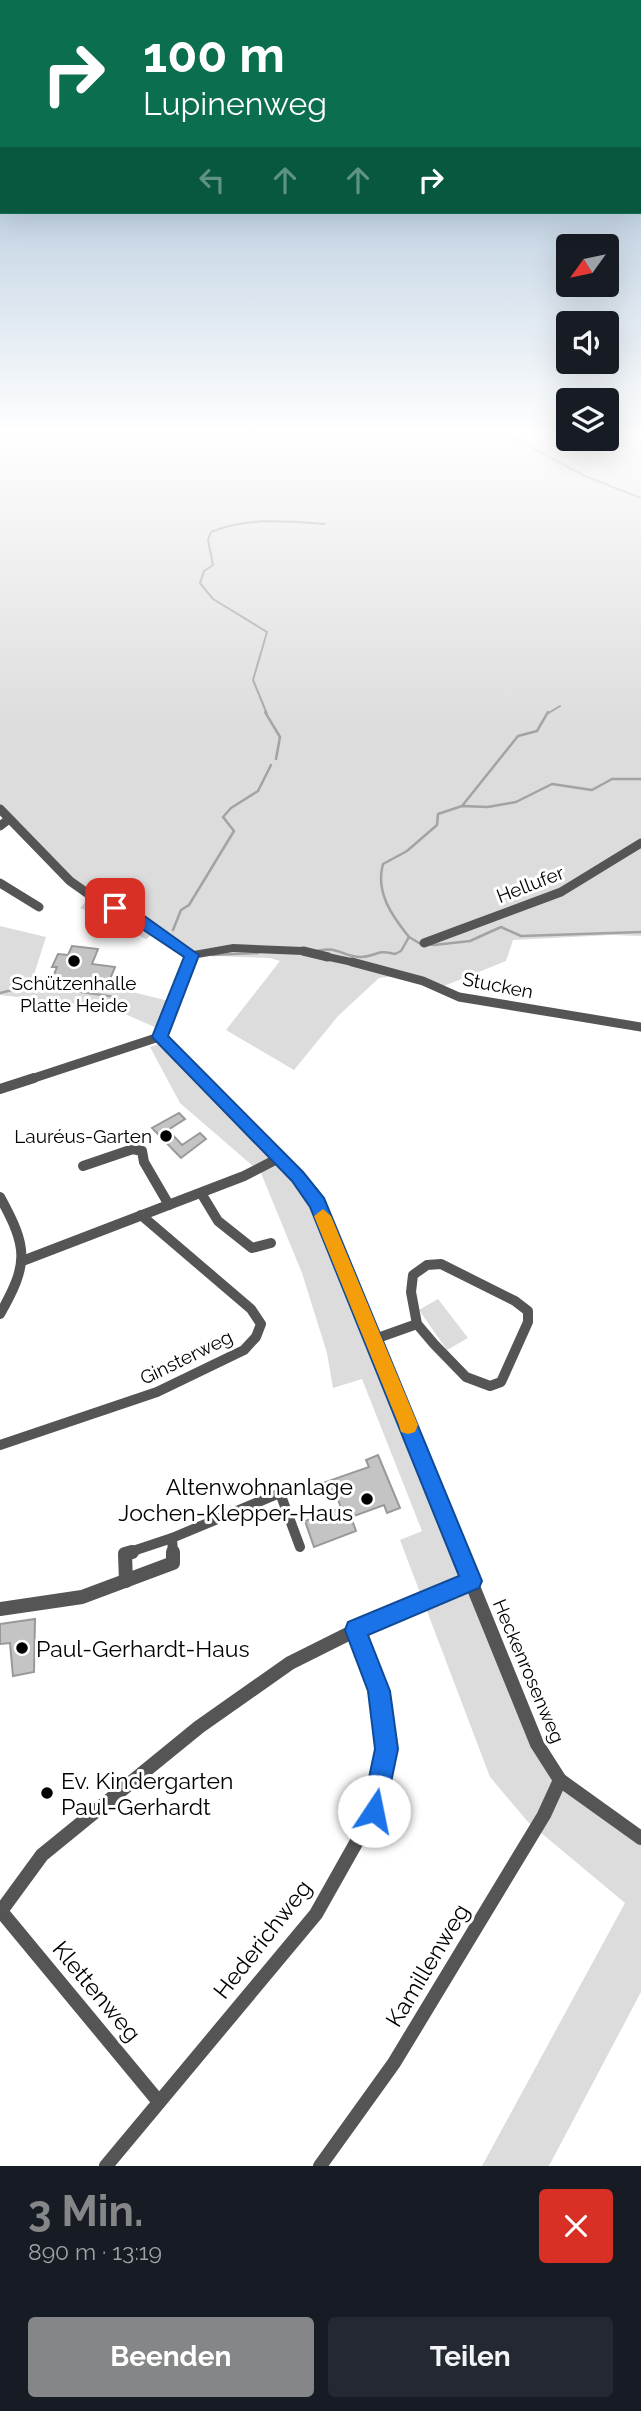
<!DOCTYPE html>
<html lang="de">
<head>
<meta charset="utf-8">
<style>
	:root { --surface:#171b24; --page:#242831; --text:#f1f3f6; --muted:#9ea1a6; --accent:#858687 }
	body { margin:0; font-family:Raleway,sans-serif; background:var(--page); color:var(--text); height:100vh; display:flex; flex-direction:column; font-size:26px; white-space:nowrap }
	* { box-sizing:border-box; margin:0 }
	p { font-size:23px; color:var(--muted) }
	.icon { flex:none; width:38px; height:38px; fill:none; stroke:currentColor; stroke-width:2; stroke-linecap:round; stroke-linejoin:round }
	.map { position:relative; height:2166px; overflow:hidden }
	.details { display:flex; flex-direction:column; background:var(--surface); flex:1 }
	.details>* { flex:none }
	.hud { position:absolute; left:0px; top:0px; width:642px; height:214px; box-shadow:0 7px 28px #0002; background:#0b6e4f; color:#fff; overflow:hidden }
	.needle { width:46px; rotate:237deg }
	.tools { position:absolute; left:556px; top:234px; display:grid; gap:14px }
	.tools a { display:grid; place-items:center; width:63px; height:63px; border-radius:7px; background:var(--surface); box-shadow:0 7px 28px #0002; font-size:35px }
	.pin { position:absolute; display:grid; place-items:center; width:60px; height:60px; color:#fff; margin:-30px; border-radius:14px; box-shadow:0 4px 10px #0006 }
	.me { position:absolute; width:77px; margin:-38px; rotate:11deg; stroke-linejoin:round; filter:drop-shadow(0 0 5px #0008) }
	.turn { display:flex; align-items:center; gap:24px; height:147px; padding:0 28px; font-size:32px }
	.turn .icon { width:91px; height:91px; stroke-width:2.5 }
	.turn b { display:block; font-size:49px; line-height:60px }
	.lanes { display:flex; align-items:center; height:66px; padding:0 28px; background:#0003; justify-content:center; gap:35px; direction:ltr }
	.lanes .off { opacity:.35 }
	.round { display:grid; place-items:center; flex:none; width:74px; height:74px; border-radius:7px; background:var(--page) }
	.summary { display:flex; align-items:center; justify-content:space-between; height:119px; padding:0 28px }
	h1 { font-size:42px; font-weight:700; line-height:52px; color:var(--accent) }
	.action { display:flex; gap:14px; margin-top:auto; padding:14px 28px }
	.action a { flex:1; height:80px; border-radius:7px; background:var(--accent); color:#fff; font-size:28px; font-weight:700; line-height:80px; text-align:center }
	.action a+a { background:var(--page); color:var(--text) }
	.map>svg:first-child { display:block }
	.green { fill:#dcdcdc }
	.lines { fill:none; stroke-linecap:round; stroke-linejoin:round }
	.stream-far1 { stroke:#a3a3a3; stroke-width:2 }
	.stream { stroke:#a3a3a3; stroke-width:2.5 }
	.building { fill:#c4c4c4; stroke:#999; stroke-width:2 }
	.minor-far2 { stroke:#555; stroke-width:9 }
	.minor-far1 { stroke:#555; stroke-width:10 }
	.minor { stroke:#555; stroke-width:14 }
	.tertiary { fill:#555; fill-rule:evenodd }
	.route { fill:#1a73e8; stroke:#114b97; stroke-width:2 }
	.slow { fill:#f59e0b }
	.poi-dot { fill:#000; stroke:#fff; stroke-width:2.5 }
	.labels { text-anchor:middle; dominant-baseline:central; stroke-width:6; stroke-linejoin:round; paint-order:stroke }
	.street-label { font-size:19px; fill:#000; stroke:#fff }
	.poi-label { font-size:19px; fill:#000; stroke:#fff }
	.near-poi-label { font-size:23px; fill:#000; stroke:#fff; text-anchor:start }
	.near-street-label { font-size:23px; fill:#000; stroke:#fff }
</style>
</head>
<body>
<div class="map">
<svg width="641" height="2166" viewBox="0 0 641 2166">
	<rect width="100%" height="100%" fill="#fff"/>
	<g class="green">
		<path d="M0,431H569V439H607V431H641V936L611,935L513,940L506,961L439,988L395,976L379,978L338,1016L294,1070L226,1030L280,961L270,958L192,955L157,931L146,939L80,908L91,896L0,809Z"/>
		<path d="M0,926L46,937L30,987L128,991L169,1001L157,1028L111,1008L0,995Z"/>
		<path d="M158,1044L294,1179L314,1204L545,1769L641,1838V1992L549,2166H482L625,1903L528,1822L490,1777L400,1540L422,1531L362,1379L333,1388L327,1353L302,1273L261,1173L180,1103L150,1047Z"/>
		<path d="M438,1299L468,1338L447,1350L419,1310Z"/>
	</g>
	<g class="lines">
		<g class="stream-far1">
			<path d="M500,431L585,476L641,498"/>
			<path d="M267,714L253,680L267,632L213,599L200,583L204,571L213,565L208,540L211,532C248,517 286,521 325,524"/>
			<path d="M547,714L560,706"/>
		</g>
		<g class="stream">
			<path d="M265,712L280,737L276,759"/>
			<path d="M462,806L518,736L537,731L548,712"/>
			<path d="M173,930L181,910L189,905L234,831L223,817L231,808L258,791L271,765"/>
			<path d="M409,937C392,916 375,892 383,864L407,851L437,825L438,814L462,806L488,807L516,802L552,784L592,790L612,779H641"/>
			<path d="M317,951C338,945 344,958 362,957C377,956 377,949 395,954L401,951L409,937L419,943L434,945L470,941L501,927L521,936L641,932"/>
			<path d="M212,955L258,953"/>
			<path d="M0,993L16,989L49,987L115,997"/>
		</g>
	</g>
	<g class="building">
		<path d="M72,946L98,949L92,964L115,967L108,984L53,977L57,967H52L58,954L68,955Z"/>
		<path d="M179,1113L185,1119L168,1130L182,1145L200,1133L206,1139L181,1158L152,1128Z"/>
		<path d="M378,1455L400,1508L387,1513L384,1505L351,1517L356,1531L314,1547L305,1521L341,1508L335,1491L324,1494L320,1484L369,1467L366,1460Z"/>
		<path d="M35,1619L34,1672L13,1676L10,1643L0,1644V1624Z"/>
	</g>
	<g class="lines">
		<g class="minor-far2">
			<path d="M0,809L70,881L94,898L135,917L192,955L159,1037L28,1080"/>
			<path d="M0,826L9,819"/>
			<path d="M0,883L39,907"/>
			<path d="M424,943L561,892L641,843"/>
			<path d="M303,951L328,957"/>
			<path d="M352,962L423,981L459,997L641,1027"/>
			<path d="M159,1037L201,1080"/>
		</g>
		<g class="minor-far1">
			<path d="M199,1078L297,1177L317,1203L459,1553"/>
			<path d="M0,1089L34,1078"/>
			<path d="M83,1166L133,1149L142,1151L144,1162L169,1205"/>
			<path d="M201,1193L218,1221L252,1248L271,1243"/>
			<path d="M0,1197C28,1248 29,1263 0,1314"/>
			<path d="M25,1260L244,1176L279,1158"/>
			<path d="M441,1264L515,1301L528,1311V1322L501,1382L490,1386L466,1377L434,1344L417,1324L411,1292L413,1275L427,1265Z"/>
			<path d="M372,1340L417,1324"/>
			<path d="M0,1445L157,1392L244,1350L256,1337L261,1324L251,1309L141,1215"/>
			<path d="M127,1553L172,1538"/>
			<path d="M173,1553L172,1538L280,1493L300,1547"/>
		</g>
		<g class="minor">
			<path d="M459,1552L537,1744L560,1780L641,1838"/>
			<path d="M126,1581L125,1554L132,1552"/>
			<path d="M0,1609L82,1597L173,1563V1552"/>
			<path d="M0,1910L159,2102"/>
			<path d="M1,1911L42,1855L199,1727L290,1663L356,1630L471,1581"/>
			<path d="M106,2166L316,1914L374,1811L387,1749L379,1691L356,1630"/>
			<path d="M320,2166L394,2063L544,1815L560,1780"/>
		</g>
		<g class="tertiary">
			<path d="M233,944L303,947L309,951L303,955L233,952L192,959L186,955L188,952Z"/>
			<path d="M328,953L356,959L358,962L352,966L324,960L322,957L324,954Z"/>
		</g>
	</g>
	<linearGradient id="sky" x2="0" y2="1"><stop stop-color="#8cadcc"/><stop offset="0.59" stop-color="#fff"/><stop offset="1" stop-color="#fff" stop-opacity="0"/></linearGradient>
	<rect width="641" height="734" fill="url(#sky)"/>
	<path class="route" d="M115,903L140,913L199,955L168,1036L303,1172L324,1198L482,1581L479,1588L368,1635L390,1691L398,1749L385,1811L382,1819L374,1822L366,1819L362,1811L375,1749L368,1691L345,1630L348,1622L459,1576L310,1207L292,1181L152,1037L184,957L130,921L110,911V904Z"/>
	<path class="slow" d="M323,1209L331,1216L418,1425L415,1432L408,1434L401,1432L399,1425L314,1216Z"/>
	<g class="poi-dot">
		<circle cx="74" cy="961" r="7"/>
		<circle cx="166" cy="1136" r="7"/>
		<circle cx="367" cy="1499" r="7"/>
		<circle cx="22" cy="1648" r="7"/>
		<circle cx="47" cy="1793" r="7"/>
	</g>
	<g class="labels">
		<g class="street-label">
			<text transform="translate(530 884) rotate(-21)">Hellufer</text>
			<text transform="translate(498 985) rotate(11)">Stucken</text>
			<text transform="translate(186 1357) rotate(-26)">Ginsterweg</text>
			<text transform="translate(529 1671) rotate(67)">Heckenrosenweg</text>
		</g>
		<g class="poi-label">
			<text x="74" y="983">Schützenhalle<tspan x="74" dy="22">Platte Heide</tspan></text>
			<text x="152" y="1136" text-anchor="end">Lauréus-Garten</text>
		</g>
		<g class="near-poi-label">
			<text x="353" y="1486" text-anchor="end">Altenwohnanlage<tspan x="353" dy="26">Jochen-Klepper-Haus</tspan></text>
			<text x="36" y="1648">Paul-Gerhardt-Haus</text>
			<text x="61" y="1780">Ev. Kindergarten<tspan x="61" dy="26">Paul-Gerhardt</tspan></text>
		</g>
		<g class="near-street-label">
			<text transform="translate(262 1939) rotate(-52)">Hederichweg</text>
			<text transform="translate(427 1965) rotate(-59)">Kamillenweg</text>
			<text transform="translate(97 1991) rotate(50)">Klettenweg</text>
		</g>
	</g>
</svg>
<div class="tools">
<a><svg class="needle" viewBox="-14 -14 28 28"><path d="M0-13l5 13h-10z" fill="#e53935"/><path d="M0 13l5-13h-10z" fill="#9ea1a6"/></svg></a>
<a><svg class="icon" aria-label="sound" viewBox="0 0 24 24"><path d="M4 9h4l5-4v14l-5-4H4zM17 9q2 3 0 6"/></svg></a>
<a><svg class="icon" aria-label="layers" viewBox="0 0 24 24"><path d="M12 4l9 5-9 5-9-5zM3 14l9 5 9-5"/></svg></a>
</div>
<div class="pin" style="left:115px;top:908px;background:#d93025"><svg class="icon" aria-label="arrive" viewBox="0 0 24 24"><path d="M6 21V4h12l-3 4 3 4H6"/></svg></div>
<svg class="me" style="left:374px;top:1811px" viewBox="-20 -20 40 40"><circle r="19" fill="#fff"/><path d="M0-13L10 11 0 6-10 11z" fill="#1a73e8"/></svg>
<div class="hud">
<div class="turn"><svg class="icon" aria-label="right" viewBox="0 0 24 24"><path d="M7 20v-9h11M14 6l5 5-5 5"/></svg><div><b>100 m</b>Lupinenweg</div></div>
<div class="lanes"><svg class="icon off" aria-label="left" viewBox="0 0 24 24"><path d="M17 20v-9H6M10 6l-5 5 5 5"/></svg><svg class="icon off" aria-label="ahead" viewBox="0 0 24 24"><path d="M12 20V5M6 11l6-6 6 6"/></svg><svg class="icon off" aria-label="ahead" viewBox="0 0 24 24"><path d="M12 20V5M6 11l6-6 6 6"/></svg><svg class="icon" aria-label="right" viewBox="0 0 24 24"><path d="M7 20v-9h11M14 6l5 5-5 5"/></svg></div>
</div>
</div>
<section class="details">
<div class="summary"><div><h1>3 Min.</h1><p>890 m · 13:19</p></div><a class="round" style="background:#d93025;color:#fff"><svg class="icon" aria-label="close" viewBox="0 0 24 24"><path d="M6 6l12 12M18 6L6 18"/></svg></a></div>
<div class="action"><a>Beenden</a><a>Teilen</a></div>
</section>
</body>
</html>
